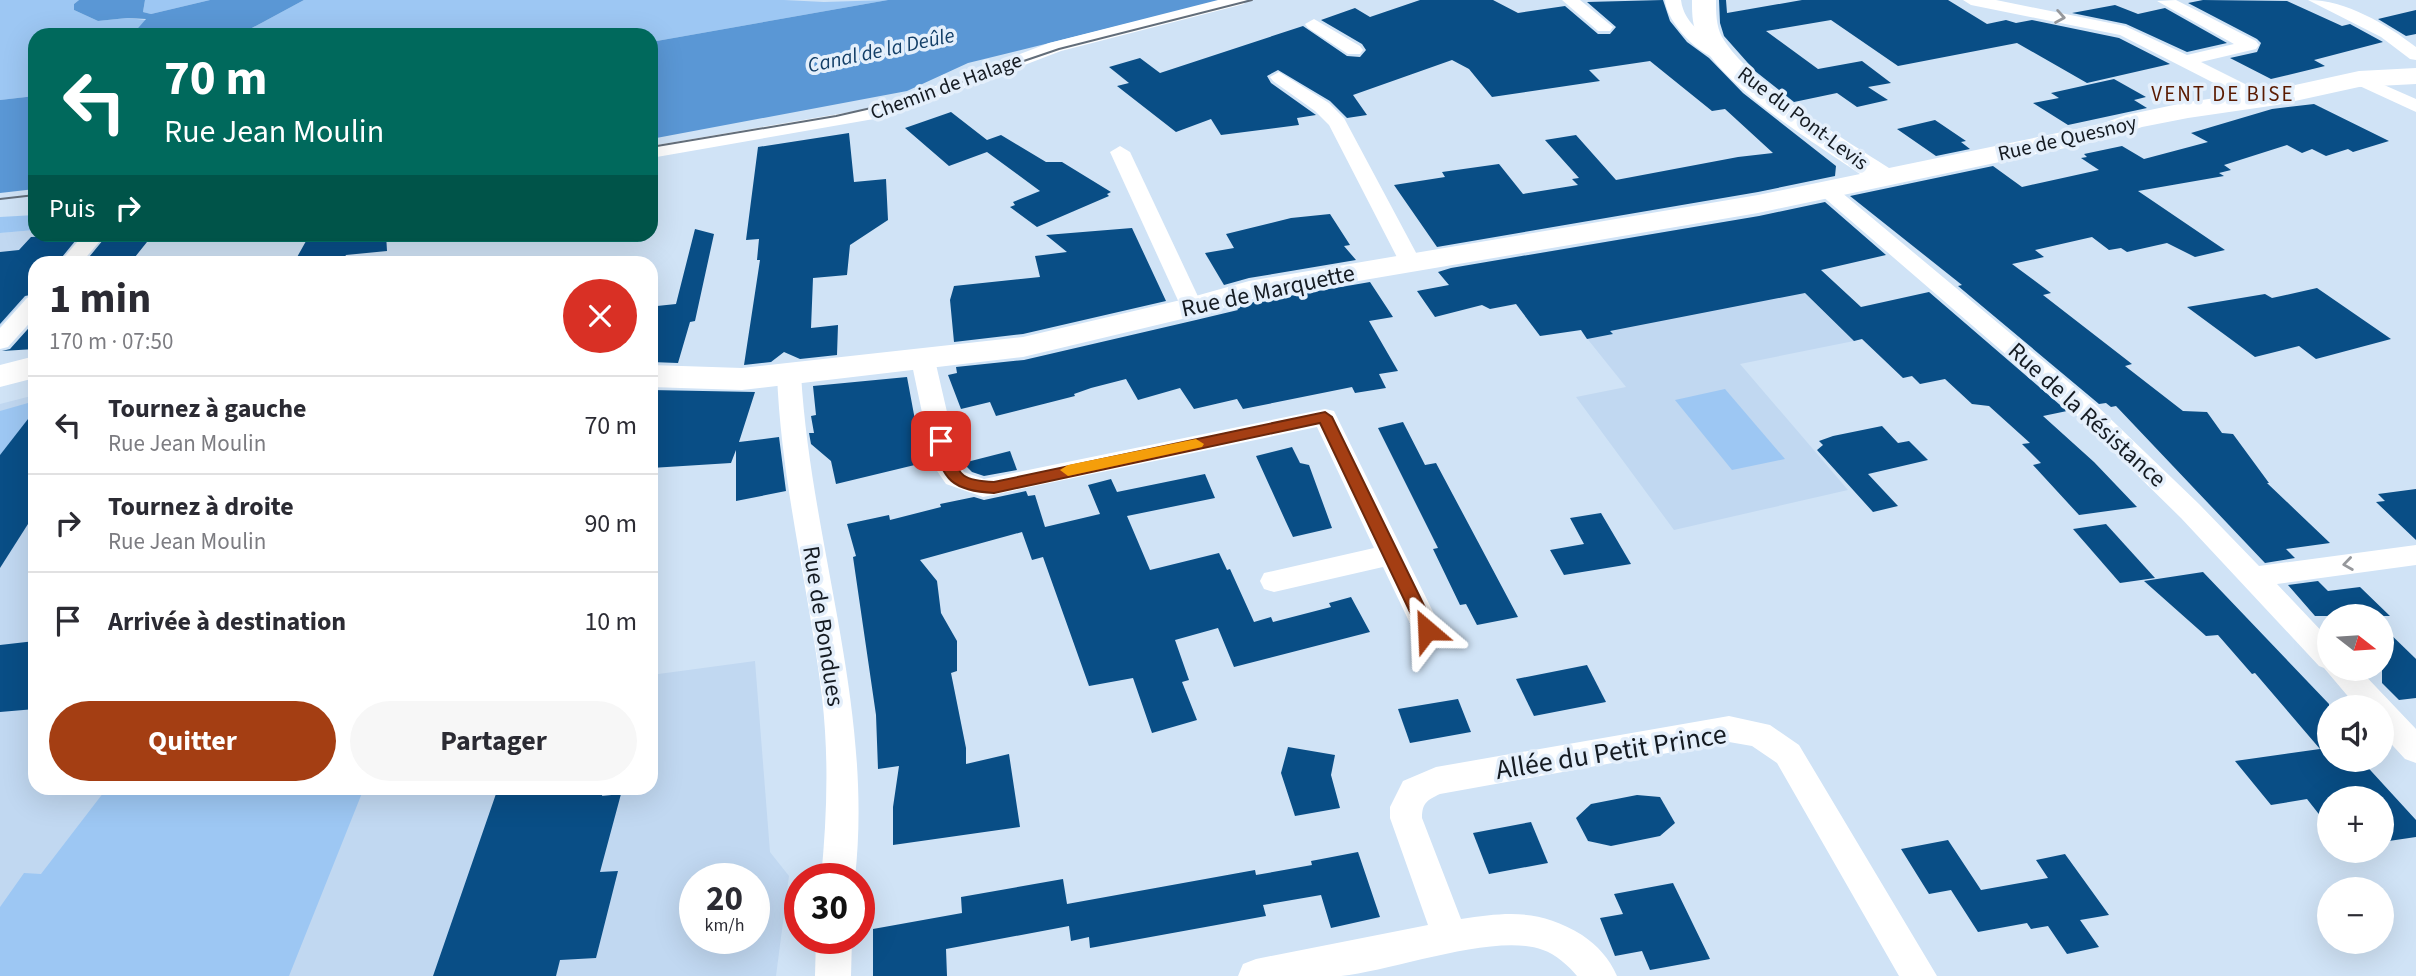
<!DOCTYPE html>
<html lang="fr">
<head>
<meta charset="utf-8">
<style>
	:root { --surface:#fff; --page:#f7f7f7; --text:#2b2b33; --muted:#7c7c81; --line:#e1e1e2; --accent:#a43e13 }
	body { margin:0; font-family:"Source Sans 3",sans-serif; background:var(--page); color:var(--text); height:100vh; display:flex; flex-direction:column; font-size:26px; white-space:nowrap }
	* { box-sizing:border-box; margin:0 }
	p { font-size:23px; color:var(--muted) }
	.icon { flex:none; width:38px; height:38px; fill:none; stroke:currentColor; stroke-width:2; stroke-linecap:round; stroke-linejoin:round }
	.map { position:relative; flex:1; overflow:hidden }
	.side { position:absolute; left:28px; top:256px; width:630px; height:539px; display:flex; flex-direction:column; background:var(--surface); border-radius:21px; box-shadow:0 7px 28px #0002 }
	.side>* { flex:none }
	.guide { position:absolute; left:28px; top:28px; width:630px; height:214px; border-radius:21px; box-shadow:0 7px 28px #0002; background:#00695c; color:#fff; overflow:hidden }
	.needle { width:46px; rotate:107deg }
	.fabs { position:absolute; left:2317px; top:604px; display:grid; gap:14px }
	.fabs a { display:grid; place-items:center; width:77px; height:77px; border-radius:50%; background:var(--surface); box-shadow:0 7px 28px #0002; font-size:35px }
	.speed { position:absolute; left:679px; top:863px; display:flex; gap:14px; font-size:35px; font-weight:700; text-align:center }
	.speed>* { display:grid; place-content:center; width:91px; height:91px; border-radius:50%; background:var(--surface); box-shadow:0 7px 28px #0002; line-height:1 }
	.speed small { font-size:18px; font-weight:400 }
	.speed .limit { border:10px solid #d22; background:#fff; color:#111 }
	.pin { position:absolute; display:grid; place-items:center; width:60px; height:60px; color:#fff; margin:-30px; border-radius:14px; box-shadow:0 4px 10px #0006 }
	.me { position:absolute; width:77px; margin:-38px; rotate:334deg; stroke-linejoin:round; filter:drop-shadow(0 0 5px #0008) }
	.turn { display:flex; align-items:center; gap:24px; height:147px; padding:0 21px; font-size:32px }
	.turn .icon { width:91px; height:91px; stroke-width:2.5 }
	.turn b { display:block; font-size:49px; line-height:60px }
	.then { display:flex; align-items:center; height:66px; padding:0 21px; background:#0003; gap:14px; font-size:26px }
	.round { display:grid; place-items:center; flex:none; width:74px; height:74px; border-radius:37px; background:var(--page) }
	.overview { display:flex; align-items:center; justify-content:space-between; height:119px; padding:0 21px }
	h1 { font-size:42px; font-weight:700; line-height:52px }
	.action { display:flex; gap:14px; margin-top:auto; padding:14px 21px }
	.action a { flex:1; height:80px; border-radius:42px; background:var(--accent); color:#fff; font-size:28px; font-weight:700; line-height:80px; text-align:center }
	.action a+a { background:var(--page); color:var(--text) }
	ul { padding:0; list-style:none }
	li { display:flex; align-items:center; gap:21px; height:98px; padding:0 21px; border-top:2px solid var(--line) }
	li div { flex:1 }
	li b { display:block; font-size:26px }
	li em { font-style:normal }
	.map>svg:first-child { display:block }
	.built { fill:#c1d8f1; fill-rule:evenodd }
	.green { fill:#9dc7f3 }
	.water { fill:#5a97d5 }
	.building { fill:#094e86 }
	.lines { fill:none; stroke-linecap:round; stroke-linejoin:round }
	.street { fill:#fff; fill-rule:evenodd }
	.secondary { fill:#fff; fill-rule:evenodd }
	.tram { stroke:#636e7a; stroke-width:2 }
	.oneway { stroke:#96989c }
	.route { fill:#a43e13; stroke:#6b280c; stroke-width:2 }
	.slow { fill:#f59e0b }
	.labels { text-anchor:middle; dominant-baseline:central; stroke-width:7; stroke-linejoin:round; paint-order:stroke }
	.far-water-label { font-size:21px; font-style:italic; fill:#133f68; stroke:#e4effb }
	.far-street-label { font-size:21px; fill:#151b22; stroke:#e4effb }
	.far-neighbourhood-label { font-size:21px; letter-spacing:2px; fill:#5a1a00; stroke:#e4effb }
	.street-label { font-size:24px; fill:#151b22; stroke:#e4effb }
	.near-street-label { font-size:28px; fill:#151b22; stroke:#e4effb }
</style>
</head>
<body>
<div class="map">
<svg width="2416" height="976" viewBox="0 0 2416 976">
	<rect width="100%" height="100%" fill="#d0e3f6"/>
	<g class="built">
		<path d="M1730,221L1854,341L1740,364L1848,490L1674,530L1576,397L1626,387L1521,256Z"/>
		<path d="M35,230V234L82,235L57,262H35V287L0,326V233Z"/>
		<path d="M35,395V788H651V675L755,661L770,852L789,876L776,976H0V404ZM695,878H754V938H695Z"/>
	</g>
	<g class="green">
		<path d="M0,0H79L74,4V10L98,21L127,18L146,20L132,35H35V96L0,100Z"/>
		<path d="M145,0H210L151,14L143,12Z"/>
		<path d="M304,0H784L824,2L888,0L651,42V35H239Z"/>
		<path d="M35,215V230L0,233V217Z"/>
		<path d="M1725,389L1785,459L1732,470L1675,400Z"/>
		<path d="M35,401V413L0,455V411Z"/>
		<path d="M107,788H364L289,976H0V907L24,873L41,874Z"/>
	</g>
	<g class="water">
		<path d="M79,0H145L143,12L151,14L210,0H304L239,35H132L146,19L127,18L98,21L74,10V4Z"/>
		<path d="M888,0H1223L968,63L907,91L651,139V42Z"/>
		<path d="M35,96V189L0,193V100Z"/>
	</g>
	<g class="building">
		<path d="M1420,0H1493L1518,13L1565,6L1598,34H1610L1616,27L1587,2L1663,0L1670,21L1687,42L1709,58L1743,93L1836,166L1835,176L1758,192L1437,247L1394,185L1445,177L1442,172L1499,164L1523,194L1578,185L1572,179L1579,178L1545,140L1576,135L1616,180L1738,157L1773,153L1725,109L1712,111L1650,61L1589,70L1600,81L1492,97L1469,69L1452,60L1353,95L1367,115L1347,118L1330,101L1278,70L1267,76L1271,83L1316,115L1297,118L1299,125L1221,135L1211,119L1176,132L1117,86L1129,83L1109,67L1140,58L1160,73L1303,26L1347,56L1360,57L1366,50L1362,44L1321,20L1355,8L1370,17Z"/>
		<path d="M1719,0H1726L1727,13L1802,0H1948L1987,24L2006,20L2016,23L2032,20L2119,38L2170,64L2087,83L2017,43L1898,66L1831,20L1766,31L1818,69L1862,61L1891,83L1868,87L1888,100L1857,107L1837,93L1794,102L1755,71L1724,36L1720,23Z"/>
		<path d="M2203,0L2287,1L2342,26L2350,24L2383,42L2314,60L2325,66L2271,79L2230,58L2257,52L2261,43L2257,39L2188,3Z"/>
		<path d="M2115,5L2138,14L2165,8L2227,43L2187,52L2126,24L2072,13Z"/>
		<path d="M2416,10V34L2406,36L2378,19Z"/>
		<path d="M2114,79L2146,97L2134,100L2147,108L2068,125L2033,103L2059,98L2051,93Z"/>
		<path d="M2314,104L2389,141L2353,152L2348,149L2326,156L2312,149L2302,153L2287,145L2224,165L2231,170L2219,173L2224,176L2138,191L2225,250L2195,257L2167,243L2127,252L2121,248L2109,250L2092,237L2035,250L2044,257L2012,264L2051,293L2043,295L2132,364L2125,366L2183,411L2207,412L2222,433L2233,434L2269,483H2267L2330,543L2286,549L2295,558L2265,563L2116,406L2111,407L2106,403L2099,404L1958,286L1962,285L1850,196L1993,166L2022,187L2099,170L2081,158L2087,157L2084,154L2122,146L2144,159L2208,142L2191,133L2272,109Z"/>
		<path d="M951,112L987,140L1001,135L1046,162H1062L1111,192L1107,194L1109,196L1037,227L1010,207L1015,205L1013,202L1040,191L987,152L949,166L905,128Z"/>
		<path d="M1935,120L1966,141L1961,142L1970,149L1936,156L1897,129Z"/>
		<path d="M849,133L854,182L886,179L888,220L850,245L847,275L813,278L811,328L838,325L837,355L800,359L784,352L771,362L744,365L760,260H757L759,239L746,240L758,147Z"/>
		<path d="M1825,202L1886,255L1821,270L1861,307L1929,292L2067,411L2043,416L2094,462L2137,507L2079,515L2033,465L2041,463L2022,444L2030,443L1989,406L1972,404L1945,379L1920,384L1912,376L1903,378L1862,339L1854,341L1805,293L1610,331L1613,334L1587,339L1581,330L1540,336L1516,304L1490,309L1482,305L1435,317L1417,291L1449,285L1438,272L1451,268L1759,216Z"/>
		<path d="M1330,214L1350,245L1344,246L1356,260L1249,278L1224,285L1205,253L1234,248L1226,234L1291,218Z"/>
		<path d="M1132,228L1166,301L1023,334L954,342L950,300L954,286L1040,277L1035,256L1067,252L1046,235Z"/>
		<path d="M695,229L714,234L695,321L690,322L678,363L651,362V314H655L657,306L676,304Z"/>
		<path d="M108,234H147L144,238L151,237L131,262H85Z"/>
		<path d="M310,234H386L387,251L346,255L342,262H313L315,258L296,259Z"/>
		<path d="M80,235L58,262H35V294L25,296L0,324V252L19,250L31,237Z"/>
		<path d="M1370,282L1393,317L1369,321L1398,371L1379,374L1386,388L1355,393L1352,387L1243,409L1237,399L1194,409L1180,388L1138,400L1126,379L1091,388L1074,394L1075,396L996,416L990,402L961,409L948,375L957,373L956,367L1024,360L1196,320L1238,310L1236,307L1254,302Z"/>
		<path d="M2317,288L2391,339L2316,359L2299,346L2255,357L2187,307L2265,294L2272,298Z"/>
		<path d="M35,321V349L2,351L10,349Z"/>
		<path d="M907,377L923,463L836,484L831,461L811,444L809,433H814L811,416L816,415L813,386Z"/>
		<path d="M651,390L755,392L739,442L779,437L786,491L736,501V450L731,463L651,468Z"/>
		<path d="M35,410V513L0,568V455Z"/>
		<path d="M1403,422L1425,465L1436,463L1518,617L1477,625L1466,604L1460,605L1433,549L1438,548L1378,428Z"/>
		<path d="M1882,426L1898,443L1909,441L1928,460L1868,474L1898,506L1873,512L1817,450L1823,445L1819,441L1833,436Z"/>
		<path d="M1292,447L1300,463L1309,465L1332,528L1293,537L1286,522L1256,456Z"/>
		<path d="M1010,451L1017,470L984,476L972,472L963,463Z"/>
		<path d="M1205,474L1215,498L1127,516L1150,570L1219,553L1227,570L1230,569L1254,622L1271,617L1273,622L1331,607L1329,603L1351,597L1370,632L1234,667L1218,628L1175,640L1189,680L1182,682L1197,720L1152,733L1133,678L1089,686L1043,557L1032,560L1022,532L920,560L937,581L941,613L957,641V671L951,673L966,748V764L1009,754L1020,827L893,845V807L899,766L878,769L876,715L853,557L856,556L847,524L889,515L890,520L941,507L940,504L974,497L984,500L1026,491L1028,496L1035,495L1045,527L1100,514L1088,485L1111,479L1117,492Z"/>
		<path d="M2416,489V540L2376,502L2385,501L2378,494Z"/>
		<path d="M1601,513L1631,564L1564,575L1550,550L1584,544L1570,518Z"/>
		<path d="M2106,524L2155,578L2120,583L2073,529Z"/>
		<path d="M2203,572L2329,704V760H2361L2416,820V837L2382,842V798H2329V827L2307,799L2271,805L2235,761L2320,749L2255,673L2252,674L2218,635L2206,636L2144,581Z"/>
		<path d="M2318,581L2328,591L2360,587L2390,616H2315L2288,585Z"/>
		<path d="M2382,626L2416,659V698L2399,700L2382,683Z"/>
		<path d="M35,641V709L0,712V645Z"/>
		<path d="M1587,665L1606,702L1534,716L1516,679Z"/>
		<path d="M1458,699L1471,732L1410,743L1398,709Z"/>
		<path d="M1288,747L1335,755L1331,775L1340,808L1295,816L1281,773Z"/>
		<path d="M498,788H604L602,796L621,794L600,872L618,871L596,958L560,960L556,976H433Z"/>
		<path d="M1637,795L1660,797L1675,823L1660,836L1611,846L1588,841L1576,818L1591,804Z"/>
		<path d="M1531,822L1548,863L1489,874L1473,833Z"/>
		<path d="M1948,840L1981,890L2048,878L2036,860L2065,854L2109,915L2080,920L2099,947L2067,954L2048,926L2031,929L2027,923L1978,932L1951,890L1929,894L1901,849Z"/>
		<path d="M1358,852L1380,917L1331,928L1321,895L1263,905L1266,916L1090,948L1089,937L1071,941L1069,926L946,949L947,976H873V929L962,913L961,897L1063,879L1067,904L1255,870L1256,875L1312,865L1311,861Z"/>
		<path d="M1673,883L1710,959L1650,970L1642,951L1615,956L1600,918L1623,914L1614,894Z"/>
	</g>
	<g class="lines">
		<g class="street">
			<path d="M1218,0H1246L1244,4L1061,51L891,116L651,158V146L880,107L1049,43Z"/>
			<path d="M1562,0H1580L1613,27L1610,31H1598Z"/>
			<path d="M1665,0H1681C1684,26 1709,38 1729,51L1732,55L1729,59C1706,65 1666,23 1665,0Z"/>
			<path d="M1963,0H1996L2125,26L2187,55L2234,44L2157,1L2176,0L2256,41L2259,45L2256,49L2201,62L2267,95L2269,99L2260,105L2253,103L2120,35L1971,5Z"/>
			<path d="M2308,0C2346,0 2386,24 2416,47V60L2410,59L2381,37Z"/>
			<path d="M1314,19L1360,46L1363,50L1360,54H1348L1308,28L1305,24Z"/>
			<path d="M1279,72L1329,103L1344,118L1421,262L1418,267H1402L1329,125L1315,111L1273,81L1270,77Z"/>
			<path d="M2359,74L2416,99V112L2353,83L2350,79L2353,75Z"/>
			<path d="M1120,146L1130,152L1203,307L1200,312H1184L1181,307L1110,152Z"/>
			<path d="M1828,185L1835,187L2094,403L2199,504L2259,566L2416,545V565L2277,584L2329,639V668H2358L2416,729V763L2405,759L2382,734V707H2357L2324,668L2319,666L2181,518L2076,415L1821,195L1818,191L1821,187Z"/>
			<path d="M84,234H106L82,262H60Z"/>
			<path d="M35,296V317L8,347L0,349V328L27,298Z"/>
			<path d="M923,352L931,355L935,360L959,464L964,472L984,479L1325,409L1334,411L1442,630L1437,638L1427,641L1417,638L1383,567L1274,592L1264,589L1260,581L1264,573L1374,548L1317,427L983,497L946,484L933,465L911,360L915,355Z"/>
			<path d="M789,366L797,369L801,374C811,544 874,707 855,878H821C827,818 829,757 822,697C809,588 781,483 777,374L781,369Z"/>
			<path d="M1729,716L1770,725L1799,745L1937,976H1899L1777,763L1752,746L1729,742L1440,794C1427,800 1422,803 1422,818L1461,919C1508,912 1540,909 1582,935C1598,946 1609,958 1617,976H1577C1569,966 1555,954 1543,950C1495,932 1393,971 1341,976C1307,976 1272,976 1238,976L1243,964L1256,959L1428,925L1390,818V807L1403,781L1436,767Z"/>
			<path d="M816,938H852L851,976H815Z"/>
		</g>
		<g class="secondary">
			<path d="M1692,0H1716C1716,12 1716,26 1722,37C1749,83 1843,138 1889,168L2101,124L2126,115L2188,102L2277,89L2359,71L2416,68V84L2359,87L2277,105L2188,118L2142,127L2108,139L1758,213L1253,299L1203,314L1023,357L742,390L651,387V365L742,368L1023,337L1185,299L1249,281L1758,195L1860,174C1815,143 1715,83 1696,32C1692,22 1692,11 1692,0Z"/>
			<path d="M35,356V378L0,387V365Z"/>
		</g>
		<g class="tram">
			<path d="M651,147L836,116L915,98L1059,49L1252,0"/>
			<path d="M0,199L35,195"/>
		</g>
	</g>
	<defs><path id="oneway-chevron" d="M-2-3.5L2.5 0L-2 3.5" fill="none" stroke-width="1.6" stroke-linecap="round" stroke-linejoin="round" transform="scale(1.75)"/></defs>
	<g class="oneway">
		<use href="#oneway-chevron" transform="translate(2060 17) rotate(10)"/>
		<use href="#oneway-chevron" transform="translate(2348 564) rotate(172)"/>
	</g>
	<path class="route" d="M1325,412L1332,417L1436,630L1433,635H1421L1320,423L994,493C953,491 942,480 933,441L935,437H946C962,468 949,480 994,482Z"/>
	<path class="slow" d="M1196,439L1204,444L1202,447L1068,476L1060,470L1068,465Z"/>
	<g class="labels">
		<g class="far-water-label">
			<text transform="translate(881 50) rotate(-12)">Canal de la Deûle</text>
		</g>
		<g class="far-street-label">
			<text transform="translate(946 86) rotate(-20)">Chemin de Halage</text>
			<text transform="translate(1803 118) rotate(37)">Rue du Pont-Levis</text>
			<text transform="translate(2067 138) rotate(-13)">Rue de Quesnoy</text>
		</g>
		<g class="far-neighbourhood-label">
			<text x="2223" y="94">VENT DE BISE</text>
		</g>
		<g class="street-label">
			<text transform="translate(1268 291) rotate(-12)">Rue de Marquette</text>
			<text transform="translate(2087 415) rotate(42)">Rue de la Résistance</text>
			<text transform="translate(823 626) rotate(81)">Rue de Bondues</text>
		</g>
		<g class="near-street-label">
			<text transform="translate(1611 752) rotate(-9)">Allée du Petit Prince</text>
		</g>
	</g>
</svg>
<div class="fabs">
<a><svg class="needle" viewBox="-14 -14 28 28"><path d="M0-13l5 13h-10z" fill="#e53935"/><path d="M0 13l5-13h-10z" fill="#7c7c81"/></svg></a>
<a><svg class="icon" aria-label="sound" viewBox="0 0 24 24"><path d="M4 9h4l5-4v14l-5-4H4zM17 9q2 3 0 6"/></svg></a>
<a>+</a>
<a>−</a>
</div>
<div class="speed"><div>20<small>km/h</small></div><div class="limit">30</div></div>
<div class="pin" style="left:941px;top:441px;background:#d93025"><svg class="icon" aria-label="arrive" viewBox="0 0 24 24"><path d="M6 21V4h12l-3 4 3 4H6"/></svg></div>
<svg class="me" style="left:1427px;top:630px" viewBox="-20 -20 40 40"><path d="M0-17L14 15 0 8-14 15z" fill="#a43e13" stroke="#fff" stroke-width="4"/></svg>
<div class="guide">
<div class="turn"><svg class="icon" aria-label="left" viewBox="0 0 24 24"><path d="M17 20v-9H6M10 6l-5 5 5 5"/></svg><div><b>70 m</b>Rue Jean Moulin</div></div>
<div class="then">Puis<svg class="icon" aria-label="right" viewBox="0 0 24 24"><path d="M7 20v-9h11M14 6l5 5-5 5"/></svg></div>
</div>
<section class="side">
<div class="overview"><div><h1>1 min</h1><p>170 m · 07:50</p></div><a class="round" style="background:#d93025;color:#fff"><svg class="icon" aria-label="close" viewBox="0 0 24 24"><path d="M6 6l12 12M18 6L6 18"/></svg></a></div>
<ul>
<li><svg class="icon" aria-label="left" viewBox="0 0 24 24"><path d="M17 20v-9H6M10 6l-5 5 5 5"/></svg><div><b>Tournez à gauche</b><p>Rue Jean Moulin</p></div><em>70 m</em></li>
<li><svg class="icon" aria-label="right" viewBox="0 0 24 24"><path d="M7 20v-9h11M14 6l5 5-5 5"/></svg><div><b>Tournez à droite</b><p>Rue Jean Moulin</p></div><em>90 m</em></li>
<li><svg class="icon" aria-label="arrive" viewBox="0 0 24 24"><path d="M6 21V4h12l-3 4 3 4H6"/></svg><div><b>Arrivée à destination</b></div><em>10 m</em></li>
</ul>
<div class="action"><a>Quitter</a><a>Partager</a></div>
</section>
</div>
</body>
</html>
